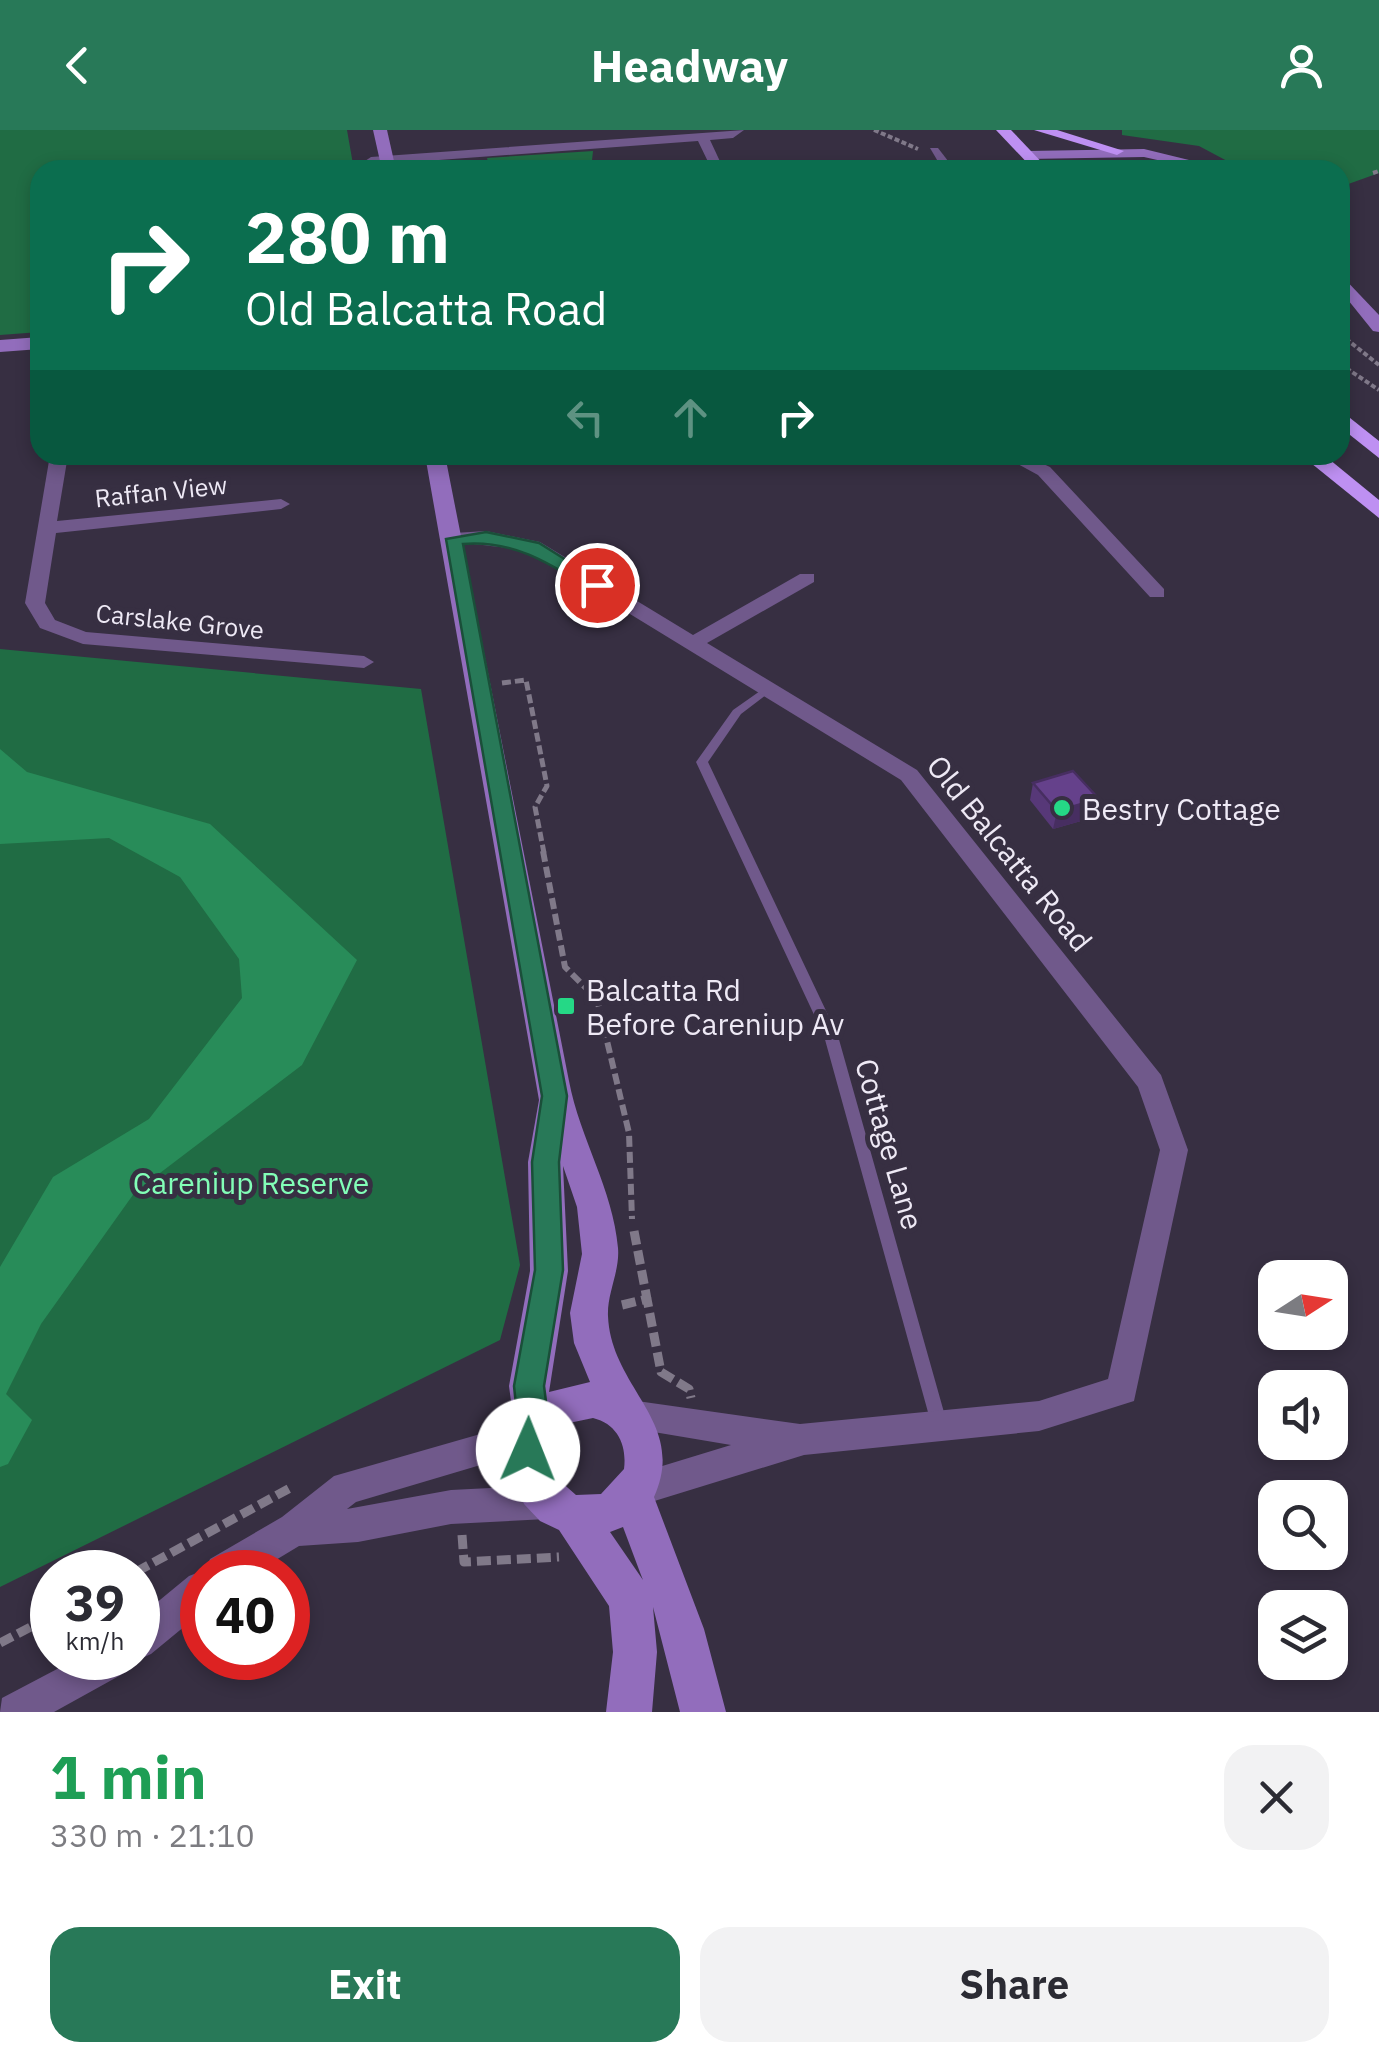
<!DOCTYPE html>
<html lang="en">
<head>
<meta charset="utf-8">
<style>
	:root { --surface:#fff; --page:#f2f2f3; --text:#2b2b33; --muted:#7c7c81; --accent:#287958 }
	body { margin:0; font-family:"IBM Plex Sans",sans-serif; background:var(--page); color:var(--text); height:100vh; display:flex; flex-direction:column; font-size:38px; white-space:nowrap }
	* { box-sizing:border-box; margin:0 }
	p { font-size:32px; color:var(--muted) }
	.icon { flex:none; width:55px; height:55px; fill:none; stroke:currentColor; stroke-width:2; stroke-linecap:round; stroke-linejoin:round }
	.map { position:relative; height:1582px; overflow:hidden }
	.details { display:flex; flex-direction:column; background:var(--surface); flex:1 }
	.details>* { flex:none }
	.top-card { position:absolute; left:30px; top:30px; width:1320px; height:305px; border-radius:30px; box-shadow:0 5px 15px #0003; background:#0b6e4f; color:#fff; overflow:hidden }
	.needle { width:65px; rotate:78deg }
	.fabs { position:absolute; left:1258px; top:1130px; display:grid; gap:20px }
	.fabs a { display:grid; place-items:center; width:90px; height:90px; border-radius:20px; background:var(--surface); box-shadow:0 5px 15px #0003; font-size:50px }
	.speed { position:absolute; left:30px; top:1420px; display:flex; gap:20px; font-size:50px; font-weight:700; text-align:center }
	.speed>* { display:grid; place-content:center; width:130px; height:130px; border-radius:50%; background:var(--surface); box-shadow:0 5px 15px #0003; line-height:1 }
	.speed small { font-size:25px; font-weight:400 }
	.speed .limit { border:15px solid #d22; background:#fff; color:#111 }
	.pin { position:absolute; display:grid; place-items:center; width:85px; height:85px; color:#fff; margin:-42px; border:5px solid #fff; border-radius:50%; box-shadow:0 2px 10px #0007 }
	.me { position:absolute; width:110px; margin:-55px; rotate:1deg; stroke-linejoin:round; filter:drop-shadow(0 0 8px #0008) }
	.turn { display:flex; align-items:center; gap:35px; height:210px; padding:0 50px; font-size:45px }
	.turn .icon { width:130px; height:130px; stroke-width:2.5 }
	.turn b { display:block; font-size:70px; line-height:85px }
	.lanes { display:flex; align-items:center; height:95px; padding:0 50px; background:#0003; justify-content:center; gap:50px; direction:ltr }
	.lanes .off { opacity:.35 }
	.round { display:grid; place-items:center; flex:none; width:105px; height:105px; border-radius:30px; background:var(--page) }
	.summary { display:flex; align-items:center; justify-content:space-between; height:170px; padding:0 50px }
	h1 { font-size:60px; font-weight:700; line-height:75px; color:#1e9e55 }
	.button { display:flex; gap:20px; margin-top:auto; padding:20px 50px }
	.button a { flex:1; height:115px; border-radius:30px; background:var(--accent); color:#fff; font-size:40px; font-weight:700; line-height:115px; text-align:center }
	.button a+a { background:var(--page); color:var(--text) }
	header { display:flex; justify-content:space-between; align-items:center; height:130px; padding:0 50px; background:var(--accent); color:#fff; font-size:45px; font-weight:700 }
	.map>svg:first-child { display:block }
	.green { fill:#206c44 }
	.water { fill:#288c59 }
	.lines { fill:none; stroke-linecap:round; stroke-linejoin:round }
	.path-far3 { stroke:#807989; stroke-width:4; stroke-dasharray:5 2.5; stroke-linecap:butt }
	.path-far2 { stroke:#807989; stroke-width:5; stroke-dasharray:9 4; stroke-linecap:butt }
	.path-far1 { stroke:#807989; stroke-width:6; stroke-dasharray:11 5; stroke-linecap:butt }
	.path { stroke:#807989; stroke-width:9; stroke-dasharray:14 6; stroke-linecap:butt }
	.lane { fill:#70598b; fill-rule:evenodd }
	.street { fill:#70598b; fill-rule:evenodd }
	.secondary { fill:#926dbc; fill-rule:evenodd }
	.highway { fill:#be90f2; fill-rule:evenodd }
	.wall { fill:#573878 }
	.shaded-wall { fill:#472e61 }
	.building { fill:#65418b; stroke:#472e61; stroke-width:2.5 }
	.route { fill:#287958; stroke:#1a4f39; stroke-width:2.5 }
	.poi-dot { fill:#25d886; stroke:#372f42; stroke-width:4 }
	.labels { text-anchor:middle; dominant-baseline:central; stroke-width:10; stroke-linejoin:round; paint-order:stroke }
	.far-street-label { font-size:25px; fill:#eee9f5; stroke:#372f42 }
	.poi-label { font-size:30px; fill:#eee9f5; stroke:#372f42; text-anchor:start }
	.street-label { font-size:30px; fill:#eee9f5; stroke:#372f42 }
	.park-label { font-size:30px; fill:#82feb7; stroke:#372f42 }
</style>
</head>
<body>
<header><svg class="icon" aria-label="back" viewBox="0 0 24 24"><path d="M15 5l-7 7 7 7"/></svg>Headway<svg class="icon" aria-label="person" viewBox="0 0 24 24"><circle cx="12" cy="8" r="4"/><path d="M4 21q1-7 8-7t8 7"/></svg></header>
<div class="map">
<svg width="1379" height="1582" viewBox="0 0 1379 1582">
	<rect width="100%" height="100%" fill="#372f42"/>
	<g class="green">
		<path d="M0,0H347L354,40H40V202L0,205Z"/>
		<path d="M1122,0H1379V43L1340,57V40H1244L1199,16L1122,5Z"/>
		<path d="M593,21L591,40H490L487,28Z"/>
		<path d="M0,519L421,559L520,1135L500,1210L0,1457Z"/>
	</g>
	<path class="water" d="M0,619L27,642L210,694L357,830L302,935L135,1062L41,1194L6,1264L32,1290L8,1334L0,1337V1137L53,1047L149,989L242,868L239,829L180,747L109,708L0,714Z"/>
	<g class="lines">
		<g class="path-far3">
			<path d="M874,0L918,19"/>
			<path d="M1373,43L1379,41"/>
			<path d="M1340,204L1379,235"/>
			<path d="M1340,234L1379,260"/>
		</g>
		<path class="path-far2" d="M502,553L526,550L547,656L535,677L544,723"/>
		<path class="path-far1" d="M543,721L565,837L597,869L629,1003L632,1089"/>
		<g class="path">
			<path d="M634,1101L647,1169"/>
			<path d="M622,1175L647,1169L661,1242L689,1259L691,1268"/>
			<path d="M462,1405L464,1432L559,1427"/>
			<path d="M136,1442L290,1358"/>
			<path d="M0,1513L52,1486"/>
		</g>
		<path class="lane" d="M770,554L774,555V559L741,584L708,632L838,906L947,1293L945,1298L939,1301L933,1298L931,1293L824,906L696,632L733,580Z"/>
		<g class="street">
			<path d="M744,0L733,8L710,10L724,40H712L698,11L371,35L365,31L371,27Z"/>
			<path d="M930,18H938L955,40H943Z"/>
			<path d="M50,325H68L57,391L281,369L290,374L281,379L56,403L45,473L55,490L86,502L364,526L374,532L364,538L83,514L40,498L25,473Z"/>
			<path d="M1001,325H1024L1050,337L1164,459V467H1150L1038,345Z"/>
			<path d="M486,401L540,412L693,505L800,444H814V452L707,513L917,640L1161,945L1188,1020L1134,1271L1039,1301L804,1325L635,1377L623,1372L618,1360L623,1348L731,1315L618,1296L613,1285L618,1274L630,1270L800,1294L1039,1271L1108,1249L1160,1020L1138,957L901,650L527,421C511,417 451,413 445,409L454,403Z"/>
			<path d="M533,1289L545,1294L550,1305L545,1316L356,1372L347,1379L451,1360L547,1355L559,1360L564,1372L559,1384L547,1389L451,1394L358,1412L299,1416L256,1442H202V1482L151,1524L138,1530L134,1528L128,1541L54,1582H0L2,1568L78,1528H138V1488L189,1446L202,1441L205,1442L210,1429L282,1387L334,1346Z"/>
		</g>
		<g class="secondary">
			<path d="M373,0H387L396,40H382Z"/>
			<path d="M1144,19L1230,40H1202L1144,27L1028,29L1021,25L1028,21Z"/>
			<path d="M1340,144L1379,185V202L1373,201L1340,160Z"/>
			<path d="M40,207V219L0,222V210Z"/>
			<path d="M425,325H445C486,534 528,743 569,951C580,1009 613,1059 618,1118C620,1141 607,1163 608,1186C611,1259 688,1292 654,1367L704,1499L726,1582H680L653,1477L657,1522L652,1582H606L613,1522L609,1476L559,1400L540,1391L524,1374L509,1334L515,1302L509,1256L530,1141L528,1032L539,970ZM563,1036L577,1077L582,1124L570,1183L574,1213L590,1252L549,1262L568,1141ZM593,1288C618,1294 627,1316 624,1339L601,1364L576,1365L551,1343L550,1317L569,1293ZM623,1397L641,1445L643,1450L610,1402Z"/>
		</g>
		<g class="highway">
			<path d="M996,0H1011L1049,40H1034Z"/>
			<path d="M1034,0H1057L1124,21L1117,25Z"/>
			<path d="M1340,280L1379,311V328L1340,297Z"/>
			<path d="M1301,325H1324L1379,370V388Z"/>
		</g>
	</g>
	<path class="wall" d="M1033,653L1095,687L1053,699L1030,670Z"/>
	<path class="shaded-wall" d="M1099,669L1095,687L1053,699L1057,681Z"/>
	<path class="building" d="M1073,641L1099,669L1057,681L1033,653Z"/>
	<path class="route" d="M486,402L539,413L606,455L591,459C549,433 514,410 463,414L567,966L559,1032L563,1140L544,1256L550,1303L539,1331L528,1335L517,1331L513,1320L519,1303L514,1256L535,1140L532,1032L542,966L446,409Z"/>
	<g class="poi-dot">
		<circle cx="1062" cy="678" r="10"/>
		<rect x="556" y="866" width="20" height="20" rx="5"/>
	</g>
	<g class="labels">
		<g class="far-street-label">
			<text transform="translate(161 361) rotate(-6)">Raffan View</text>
			<text transform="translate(180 491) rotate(6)">Carslake Grove</text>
		</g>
		<g class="poi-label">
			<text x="1082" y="678">Bestry Cottage</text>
			<text x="586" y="859">Balcatta Rd<tspan x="586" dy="34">Before Careniup Av</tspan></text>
		</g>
		<g class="street-label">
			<text transform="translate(1010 723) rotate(51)">Old Balcatta Road</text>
			<text transform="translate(890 1014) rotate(74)">Cottage Lane</text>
		</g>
		<g class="park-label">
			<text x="251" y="1052">Careniup Reserve</text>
		</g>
	</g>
</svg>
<div class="fabs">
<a><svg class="needle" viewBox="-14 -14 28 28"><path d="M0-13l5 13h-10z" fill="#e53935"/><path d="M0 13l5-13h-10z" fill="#7c7c81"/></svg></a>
<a><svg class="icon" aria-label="sound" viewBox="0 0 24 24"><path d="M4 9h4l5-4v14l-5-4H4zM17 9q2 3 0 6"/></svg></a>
<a><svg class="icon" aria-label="search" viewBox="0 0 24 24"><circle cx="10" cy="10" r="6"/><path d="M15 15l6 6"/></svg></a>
<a><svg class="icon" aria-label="layers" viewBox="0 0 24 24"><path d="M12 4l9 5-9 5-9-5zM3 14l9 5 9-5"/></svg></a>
</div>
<div class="speed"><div>39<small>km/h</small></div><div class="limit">40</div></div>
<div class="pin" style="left:597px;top:455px;background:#d93025"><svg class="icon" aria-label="arrive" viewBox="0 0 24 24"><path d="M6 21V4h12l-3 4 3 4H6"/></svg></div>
<svg class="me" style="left:528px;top:1320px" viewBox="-20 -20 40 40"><circle r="19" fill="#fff"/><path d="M0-13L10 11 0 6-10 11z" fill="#287958"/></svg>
<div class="top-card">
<div class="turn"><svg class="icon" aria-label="right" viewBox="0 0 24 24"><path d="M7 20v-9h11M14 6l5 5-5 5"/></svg><div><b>280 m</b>Old Balcatta Road</div></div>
<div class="lanes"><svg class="icon off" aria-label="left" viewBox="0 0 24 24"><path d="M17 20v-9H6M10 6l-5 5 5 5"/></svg><svg class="icon off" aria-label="ahead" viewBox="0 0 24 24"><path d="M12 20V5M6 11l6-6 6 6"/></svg><svg class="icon" aria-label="right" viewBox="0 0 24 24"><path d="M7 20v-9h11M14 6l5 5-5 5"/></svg></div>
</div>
</div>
<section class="details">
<div class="summary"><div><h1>1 min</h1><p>330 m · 21:10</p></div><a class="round"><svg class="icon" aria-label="close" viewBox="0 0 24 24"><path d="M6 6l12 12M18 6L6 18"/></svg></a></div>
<div class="button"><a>Exit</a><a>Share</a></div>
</section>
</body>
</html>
